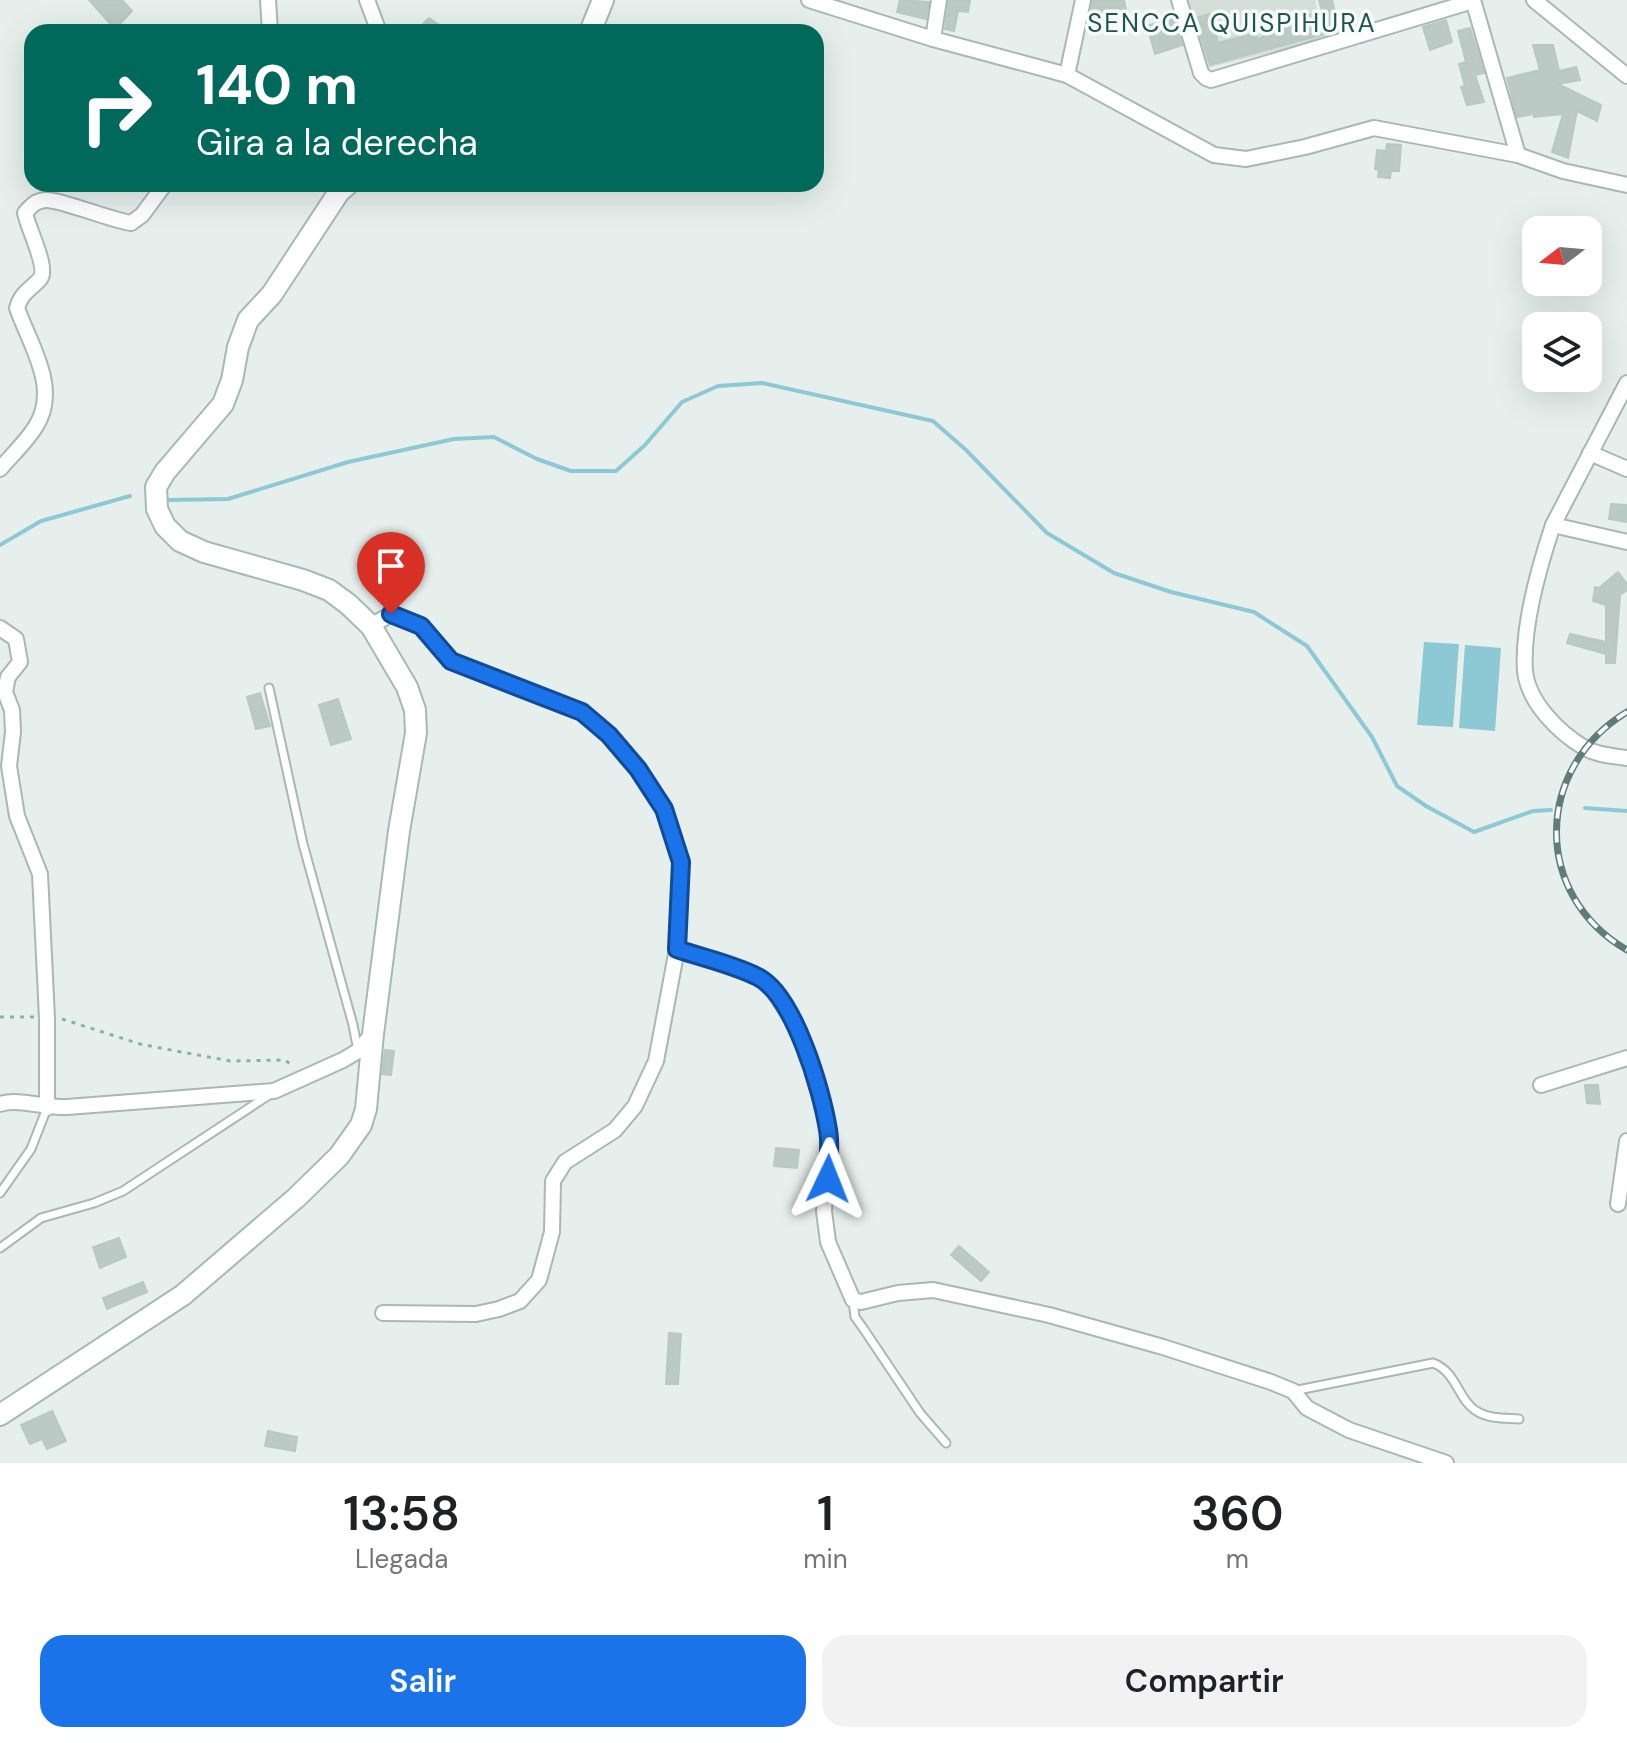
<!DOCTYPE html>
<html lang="es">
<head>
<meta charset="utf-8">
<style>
	:root { --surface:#fff; --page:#f2f2f2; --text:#202124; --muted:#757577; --accent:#1a73e8 }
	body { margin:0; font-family:"DM Sans",sans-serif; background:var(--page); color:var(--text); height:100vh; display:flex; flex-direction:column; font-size:30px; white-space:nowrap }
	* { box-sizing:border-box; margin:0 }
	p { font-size:26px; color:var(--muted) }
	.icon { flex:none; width:44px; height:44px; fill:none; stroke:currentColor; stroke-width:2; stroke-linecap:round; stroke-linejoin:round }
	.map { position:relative; height:1463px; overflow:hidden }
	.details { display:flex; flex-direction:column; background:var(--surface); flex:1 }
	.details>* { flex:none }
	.banner { position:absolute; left:24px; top:24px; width:800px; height:168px; border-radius:24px; box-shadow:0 8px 32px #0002; background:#00695c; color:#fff; overflow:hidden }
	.needle { width:52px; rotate:254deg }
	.fabs { position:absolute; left:1522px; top:216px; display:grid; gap:16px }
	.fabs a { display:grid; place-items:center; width:80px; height:80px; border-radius:16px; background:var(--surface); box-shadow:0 8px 32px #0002; font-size:40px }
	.pin { position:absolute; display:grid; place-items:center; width:68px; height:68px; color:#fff; margin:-82px -34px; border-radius:50% 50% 50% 0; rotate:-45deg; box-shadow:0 0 8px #0007 }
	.pin .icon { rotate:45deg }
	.me { position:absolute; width:88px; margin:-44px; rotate:2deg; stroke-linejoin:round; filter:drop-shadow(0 0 6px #0008) }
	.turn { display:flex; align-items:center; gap:28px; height:168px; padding:0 40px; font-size:36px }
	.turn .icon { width:104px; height:104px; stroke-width:2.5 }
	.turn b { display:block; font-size:56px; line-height:68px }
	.eta { display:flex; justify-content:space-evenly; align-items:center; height:136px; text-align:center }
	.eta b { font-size:48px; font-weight:600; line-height:56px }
	.action { display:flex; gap:16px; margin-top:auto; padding:16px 40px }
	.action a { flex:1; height:92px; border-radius:24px; background:var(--accent); color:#fff; font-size:32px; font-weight:600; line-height:92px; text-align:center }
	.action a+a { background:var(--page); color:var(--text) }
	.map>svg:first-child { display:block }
	.built { fill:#d4dfda }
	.water { fill:#8dc9d5 }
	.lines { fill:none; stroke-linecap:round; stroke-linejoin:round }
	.stream { stroke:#8dc9d5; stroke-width:4 }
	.building { fill:#bbcac4; stroke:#b8c9c2; stroke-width:2 }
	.service-casing { stroke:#a8b8b3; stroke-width:11 }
	.minor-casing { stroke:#a8b8b3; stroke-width:18 }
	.secondary-casing { stroke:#a3bbb3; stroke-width:24 }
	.path { stroke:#85b4a6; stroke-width:3; stroke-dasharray:4 6; stroke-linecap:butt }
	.service { stroke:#fff; stroke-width:7 }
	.minor { stroke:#fff; stroke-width:14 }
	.secondary { stroke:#fff; stroke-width:20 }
	.rail-casing { stroke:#5e7d76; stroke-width:7 }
	.rail { stroke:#f7fbf9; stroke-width:4; stroke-dasharray:12; stroke-linecap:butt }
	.route-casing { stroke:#114b97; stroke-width:20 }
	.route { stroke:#1a73e8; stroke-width:14 }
	.labels { text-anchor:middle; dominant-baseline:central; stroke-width:7; stroke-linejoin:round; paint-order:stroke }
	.neighbourhood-label { font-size:26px; letter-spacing:2px; fill:#1e5649; stroke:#f7fbf9 }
</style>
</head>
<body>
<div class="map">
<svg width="1627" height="1463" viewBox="0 0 1627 1463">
	<rect width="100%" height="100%" fill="#e6efeb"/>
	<path class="built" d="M1188,0H1315L1325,39L1207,68Z"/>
	<g class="water">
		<path d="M1424,642L1459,644L1453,727L1417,725Z"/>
		<path d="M1465,645L1501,648L1495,731L1459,728Z"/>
	</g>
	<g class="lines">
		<g class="stream">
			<path d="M169,500L228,499L348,462L454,439L494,437L537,459L571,471H616L645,445L682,402L718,386L762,383L933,421L966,450L1047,533L1114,573L1171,592L1254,612L1307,646L1372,737L1397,786L1426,806L1474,832L1533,811L1551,810"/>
			<path d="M0,545L41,521L130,496"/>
			<path d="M1585,808L1627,811"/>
		</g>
	</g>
	<g class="building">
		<path d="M89,0H122L132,11L115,29Z"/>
		<path d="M900,0L929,2L926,19L897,12Z"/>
		<path d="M949,0H970L968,12L958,11L954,31L945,29Z"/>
		<path d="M1093,0H1124L1127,16L1091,13Z"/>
		<path d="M1319,0H1332L1337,19L1349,16L1351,27L1210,65L1195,18L1210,14L1218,43L1256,33L1257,39L1280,31L1279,23L1322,11Z"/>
		<path d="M1174,17L1182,45L1155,54L1147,26Z"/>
		<path d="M429,18L449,32H415Z"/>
		<path d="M1446,20L1452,42L1430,50L1423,27Z"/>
		<path d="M1470,28L1484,73L1475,75L1484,102L1467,105L1461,87L1465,86L1459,64L1466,62L1458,31Z"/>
		<path d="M1533,45H1553L1559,71L1576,67L1580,80L1558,84L1601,105L1597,121L1577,111L1568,158L1552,152L1563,114L1534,117V114L1517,117L1507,78L1540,70Z"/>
		<path d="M1387,144L1401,145L1399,171H1391L1390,178L1378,177L1379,170L1375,169L1377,150L1386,151Z"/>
		<path d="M1611,504L1627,505V522L1609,519Z"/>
		<path d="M1618,572L1627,584V590L1620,595L1615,663H1606V654L1567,643L1570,634L1606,642V605L1593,601L1595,587L1599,588Z"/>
		<path d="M260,693L270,726L256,729L247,697Z"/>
		<path d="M338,699L351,739L331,745L319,705Z"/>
		<path d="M385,1050L394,1051L391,1075L382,1074Z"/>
		<path d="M1585,1085H1598L1600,1104L1587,1103Z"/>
		<path d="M776,1148L799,1150L797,1168L774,1166Z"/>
		<path d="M119,1238L126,1257L100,1268L93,1247Z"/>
		<path d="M959,1246L989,1272L981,1281L951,1255Z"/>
		<path d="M143,1282L147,1292L107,1309L103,1298Z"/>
		<path d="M669,1333L681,1334L678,1384H666Z"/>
		<path d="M52,1411L66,1441L47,1449L42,1439L30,1444L21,1425Z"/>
		<path d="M268,1431L297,1437L295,1451L265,1446Z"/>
	</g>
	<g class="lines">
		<defs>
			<g id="service">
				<path d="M269,688L303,844L353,1025L358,1051"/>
				<path d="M0,1193L31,1149L47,1108"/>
				<path d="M0,1248L41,1218L94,1203L123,1191L269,1095"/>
				<path d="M853,1300L855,1317L863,1328L920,1413L946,1443"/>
				<path d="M1293,1391L1433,1363C1458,1372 1458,1403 1480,1413C1491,1419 1507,1418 1519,1419"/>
			</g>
			<g id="minor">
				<path d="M268,0L270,32"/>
				<path d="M367,0L379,32"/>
				<path d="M809,0L933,39L1067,75L1214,155L1246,159L1305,147L1374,128L1518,155L1563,171L1627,185"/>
				<path d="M1179,0L1201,73L1206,78L1211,80L1473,1"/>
				<path d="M1473,0L1518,155"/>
				<path d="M1534,0L1627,76"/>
				<path d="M933,39L939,0"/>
				<path d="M1067,75L1083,0"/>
				<path d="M1590,453L1627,469"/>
				<path d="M0,469C12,455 27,441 36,426C60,388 30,345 17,308C21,293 30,290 40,279C49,268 28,229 25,213C31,206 35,201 45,200C60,199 110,220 131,223L142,215L165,184"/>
				<path d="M1553,525L1627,383"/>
				<path d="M1627,542L1553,525C1539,567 1522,627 1525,671C1528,702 1559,733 1585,748C1597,755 1613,756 1627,758"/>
				<path d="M371,626L391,614L421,626L451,661L582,712L609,735L638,769L664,809L681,862L677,949L760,977L772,988L796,1026L810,1059L829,1132L824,1211L828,1242L853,1300L861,1302L898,1293L933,1290L1049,1315L1163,1347L1271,1382L1293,1391L1307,1408L1349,1430L1446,1463"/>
				<path d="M0,628L16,639L20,662L8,677L5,692L12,710L13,732L9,766L17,816L40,874L47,1018V1108"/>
				<path d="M1541,1085L1627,1058"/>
				<path d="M0,1104C18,1098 46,1108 67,1107L274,1091L343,1060L358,1051L372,1034"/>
				<path d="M1618,1204L1627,1141"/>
				<path d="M383,1313L476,1314L499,1309L520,1301L539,1280L552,1232L553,1181L565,1162L615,1130L635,1106L656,1061L677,949"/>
			</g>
			<g id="secondary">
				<path d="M590,32L603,0"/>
				<path d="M0,1415L183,1295L296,1198L339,1156L361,1125L366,1109L373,1034L399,831L416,733L415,710L407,687L371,626L348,604L329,590L303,580L204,552L180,541L165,526L157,509L156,487L165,472L223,404L232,380L238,347L248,320L272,294L339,192L348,184"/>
			</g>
		</defs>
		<use href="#service" class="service-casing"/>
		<use href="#minor" class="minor-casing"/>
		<use href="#secondary" class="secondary-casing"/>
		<g class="path">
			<path d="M0,1017H34"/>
			<path d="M62,1019L140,1044L181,1052L231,1061L285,1060L294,1067"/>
		</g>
		<use href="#service" class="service"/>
		<use href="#minor" class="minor"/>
		<use href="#secondary" class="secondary"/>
		<defs>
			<path id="rail" d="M1627,712C1534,768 1532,895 1627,950"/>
		</defs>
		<use href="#rail" class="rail-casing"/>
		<use href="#rail" class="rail"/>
	</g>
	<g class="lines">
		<defs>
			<path id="route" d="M391,614L421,626L451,661L582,712L609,735L638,769L664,809L681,862L677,949C703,958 733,964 758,977C794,995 822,1091 828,1130C831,1145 828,1163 828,1179"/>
		</defs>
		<use href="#route" class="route-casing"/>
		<use href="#route" class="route"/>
	</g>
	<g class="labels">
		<g class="neighbourhood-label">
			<text x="1232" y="23">SENCCA QUISPIHURA</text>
		</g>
	</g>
</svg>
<div class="fabs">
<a><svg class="needle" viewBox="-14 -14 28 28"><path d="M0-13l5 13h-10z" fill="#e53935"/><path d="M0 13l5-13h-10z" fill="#757577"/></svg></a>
<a><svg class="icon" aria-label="layers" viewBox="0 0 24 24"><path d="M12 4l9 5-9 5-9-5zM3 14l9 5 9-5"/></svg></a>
</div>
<div class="pin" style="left:391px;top:614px;background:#d93025"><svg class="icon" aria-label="arrive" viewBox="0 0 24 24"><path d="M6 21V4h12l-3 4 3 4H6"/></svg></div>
<svg class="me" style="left:828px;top:1179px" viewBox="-20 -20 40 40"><path d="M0-17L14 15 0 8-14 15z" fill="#1a73e8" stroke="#fff" stroke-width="4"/></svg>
<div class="banner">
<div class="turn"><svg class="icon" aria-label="right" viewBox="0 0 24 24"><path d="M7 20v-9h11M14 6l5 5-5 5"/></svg><div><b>140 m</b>Gira a la derecha</div></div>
</div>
</div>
<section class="details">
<div class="eta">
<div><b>13:58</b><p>Llegada</p></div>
<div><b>1</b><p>min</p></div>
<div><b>360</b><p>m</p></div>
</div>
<div class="action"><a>Salir</a><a>Compartir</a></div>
</section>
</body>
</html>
